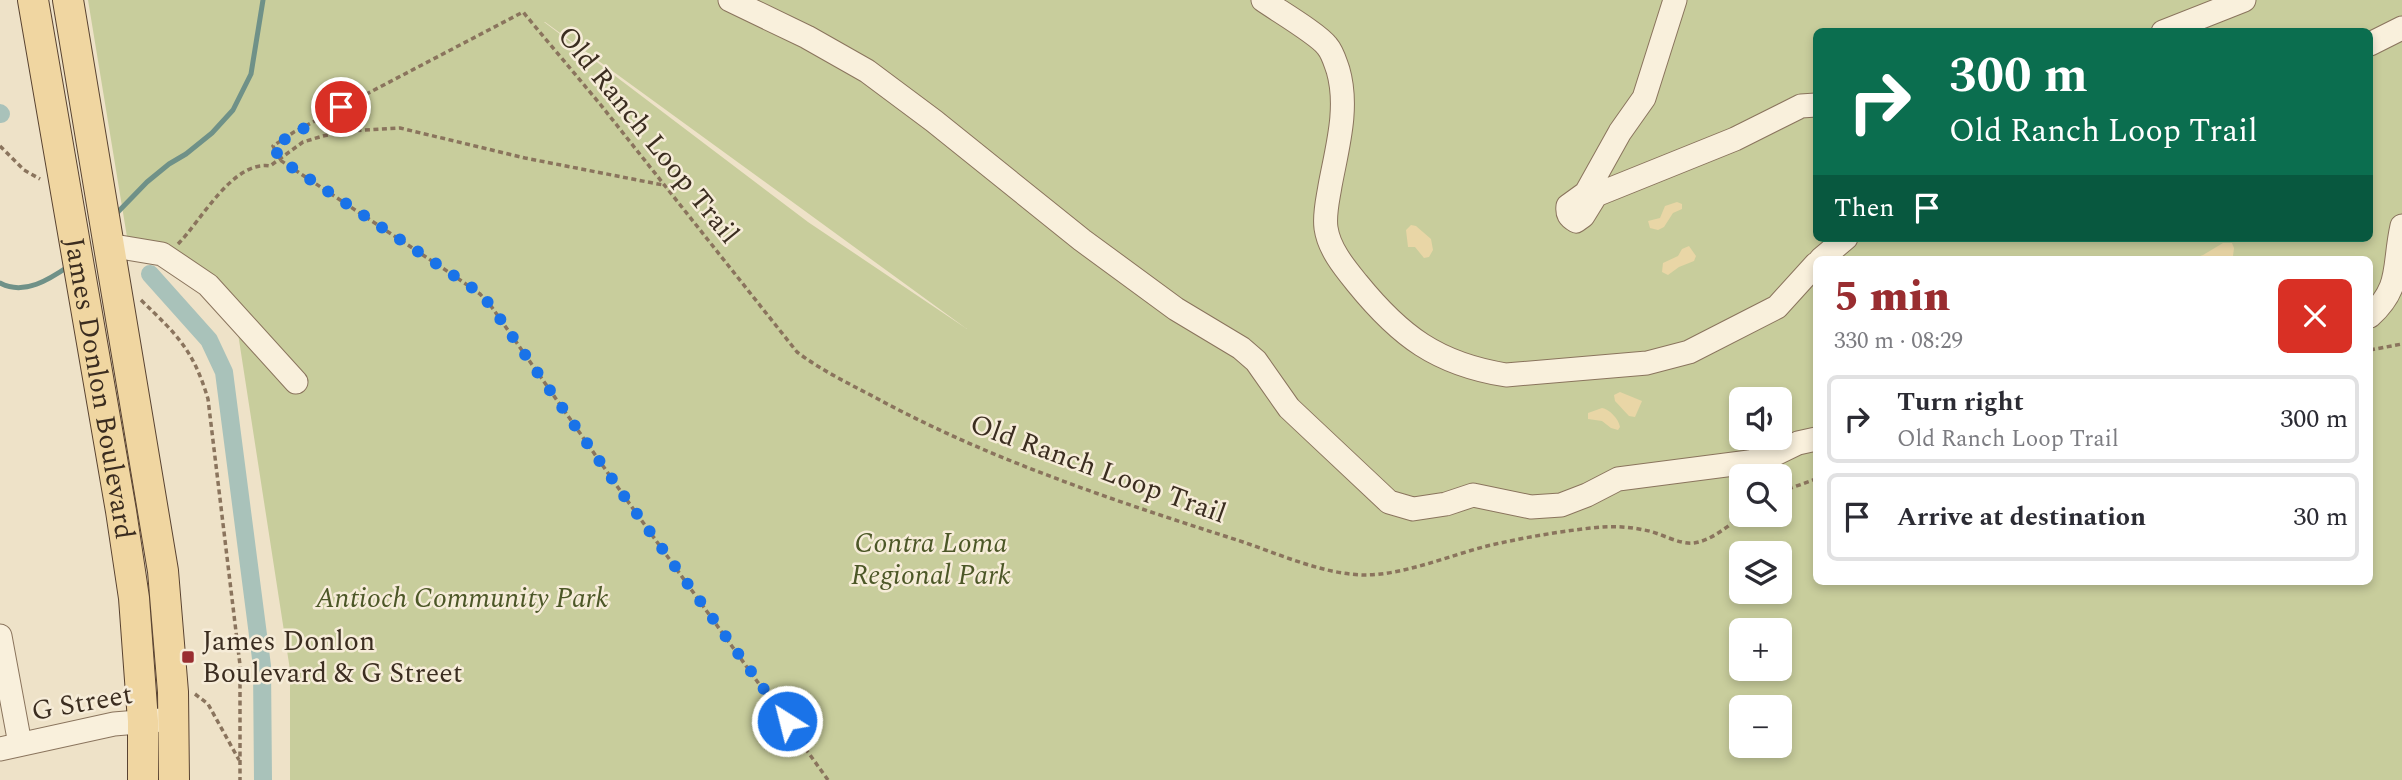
<!DOCTYPE html>
<html lang="en">
<head>
<meta charset="utf-8">
<style>
	:root { --surface:#fff; --page:#f7f7f7; --text:#2b2b33; --muted:#7c7c81; --line:#e1e1e2; --accent:#992d30 }
	body { margin:0; font-family:Spectral,serif; background:var(--page); color:var(--text); height:100vh; display:flex; flex-direction:column; font-size:26px; white-space:nowrap }
	* { box-sizing:border-box; margin:0 }
	p { font-size:23px; color:var(--muted) }
	.icon { flex:none; width:38px; height:38px; fill:none; stroke:currentColor; stroke-width:2; stroke-linecap:round; stroke-linejoin:round }
	.map { position:relative; flex:1; overflow:hidden }
	.sheet { position:absolute; left:1813px; top:256px; width:560px; height:329px; display:flex; flex-direction:column; background:var(--surface); border-radius:10px; box-shadow:0 4px 10px #0003 }
	.sheet>* { flex:none }
	.banner { position:absolute; left:1813px; top:28px; width:560px; height:214px; border-radius:10px; box-shadow:0 4px 10px #0003; background:#0b6e4f; color:#fff; overflow:hidden }
	.tools { position:absolute; left:1729px; top:387px; display:grid; gap:14px }
	.tools a { display:grid; place-items:center; width:63px; height:63px; border-radius:10px; background:var(--surface); box-shadow:0 4px 10px #0003; font-size:35px }
	.pin { position:absolute; display:grid; place-items:center; width:60px; height:60px; color:#fff; margin:-30px; border:4px solid #fff; border-radius:50%; box-shadow:0 2px 7px #0007 }
	.me { position:absolute; width:77px; margin:-38px; rotate:324deg; stroke-linejoin:round; filter:drop-shadow(0 0 5px #0008) }
	.turn { display:flex; align-items:center; gap:24px; height:147px; padding:0 21px; font-size:32px }
	.turn .icon { width:91px; height:91px; stroke-width:2.5 }
	.turn b { display:block; font-size:49px; line-height:60px }
	.then { display:flex; align-items:center; height:66px; padding:0 21px; background:#0003; gap:14px; font-size:26px }
	.round { display:grid; place-items:center; flex:none; width:74px; height:74px; border-radius:10px; background:var(--page) }
	.summary { display:flex; align-items:center; justify-content:space-between; height:119px; padding:0 21px }
	h1 { font-size:42px; font-weight:800; line-height:52px; color:var(--accent) }
	ul { padding:0; list-style:none }
	li { display:flex; align-items:center; gap:21px; height:88px; margin:0 14px 10px; padding:0 7px; border:4px solid var(--line); border-radius:10px }
	li div { flex:1 }
	li b { display:block; font-size:26px }
	li em { font-style:normal }
	.map>svg:first-child { display:block }
	.green { fill:#c8cd9c; fill-rule:evenodd }
	.sand { fill:#e9d6a6 }
	.lines { fill:none; stroke-linecap:round; stroke-linejoin:round }
	.stream { stroke:#6f9188; stroke-width:5 }
	.canal { stroke:#a9c2ba; stroke-width:18 }
	.minor-casing { stroke:#8a745d; stroke-width:25 }
	.major-casing { stroke:#594331; stroke-width:32 }
	.path { stroke:#8a745d; stroke-width:3.5; stroke-dasharray:5 3.5; stroke-linecap:butt }
	.minor { stroke:#f9f0dc; stroke-width:23 }
	.major { stroke:#f0d6a1; stroke-width:30 }
	.route { stroke:#1a73e8; stroke-width:12; stroke-dasharray:0 21.6 }
	.poi-dot { fill:#992d30; stroke:#f6ecd8; stroke-width:2.5 }
	.labels { text-anchor:middle; dominant-baseline:central; stroke-width:5; stroke-linejoin:round; paint-order:stroke }
	.street-label { font-size:28px; fill:#3b2d20; stroke:#f6ecd8 }
	.park-label { font-size:28px; font-style:italic; fill:#4c5727; stroke:#f6ecd8 }
	.poi-label { font-size:28px; fill:#3b2d20; stroke:#f6ecd8; text-anchor:start }
</style>
</head>
<body>
<div class="map">
<svg width="2402" height="780" viewBox="0 0 2402 780">
	<rect width="100%" height="100%" fill="#eee2c8"/>
	<path class="green" d="M88,0H2402V780H290V670L235,314L208,285L129,249ZM544,22H545L967,329L808,222ZM1816,32H2370V238H1816ZM1816,259H2370V581H1816ZM1741,399H1780V438H1741ZM1741,476H1780V514H1741ZM1741,553H1780V592H1741ZM1741,630H1780V668H1741ZM1741,707H1780V746H1741Z"/>
	<g class="sand">
		<path d="M1677,202L1682,204V209L1673,213L1664,227L1658,230L1650,228L1648,221L1660,218L1665,206Z"/>
		<path d="M1411,225L1416,226L1431,239L1433,250L1429,257L1424,258L1415,247H1408L1406,230Z"/>
		<path d="M2223,243H2232L2234,248L2233,256L2219,259H2191L2203,255Z"/>
		<path d="M1689,246L1696,256L1694,261L1679,267L1668,275L1662,272L1663,263L1678,256L1682,249Z"/>
		<path d="M1620,392L1642,401L1635,417L1629,416L1615,401L1614,395Z"/>
		<path d="M1602,408C1609,409 1619,419 1620,427L1618,430L1611,428L1602,421L1588,419V413Z"/>
	</g>
	<g class="lines">
		<g class="stream">
			<path d="M115,215L147,182L169,164L186,154L212,133L233,110L251,74L263,0"/>
			<path d="M0,283C24,296 50,279 69,266"/>
		</g>
		<g class="canal">
			<path d="M0,113L1,114"/>
			<path d="M150,274L209,340L224,372L262,666L263,780"/>
		</g>
		<defs>
			<g id="minor">
				<path d="M730,0L807,37L867,71L934,121L1082,240L1176,309L1241,348L1256,361L1289,408L1389,502L1413,509L1446,504L1473,495L1531,507L1561,505L1587,495L1618,479L1749,462L1771,456L1798,443L1816,439"/>
				<path d="M1263,0C1277,10 1318,34 1327,46C1333,53 1335,62 1338,70C1349,108 1337,148 1330,186C1328,199 1324,214 1326,228C1329,249 1344,267 1357,283C1400,336 1437,364 1506,375L1647,363L1689,352L1777,307L1816,264"/>
				<path d="M1675,0L1644,98L1620,132L1586,193L1568,206C1567,214 1569,217 1576,221L1583,216L1596,195L1735,139L1801,106L1816,105"/>
				<path d="M2163,32L2244,0"/>
				<path d="M2370,44L2402,28"/>
				<path d="M108,245L162,254L208,285L296,382"/>
				<path d="M1821,259L1846,238"/>
				<path d="M2370,316C2402,287 2393,266 2402,226"/>
				<path d="M0,636L20,744"/>
				<path d="M0,749L114,724L174,719"/>
			</g>
			<g id="major">
				<path id="s1" d="M33,0L121,511L134,598L143,721V780"/>
				<path d="M68,0L163,571L173,692L174,780"/>
			</g>
		</defs>
		<use href="#minor" class="minor-casing"/>
		<use href="#major" class="major-casing"/>
		<g class="path">
			<path d="M0,146L24,170L40,179"/>
			<path d="M178,244C201,221 233,160 270,166L303,142L323,136L347,131L400,128L525,158L663,185"/>
			<path d="M141,300C177,335 193,349 208,399L240,665V780"/>
			<path d="M2370,350L2402,344"/>
			<path d="M1780,492L1816,479"/>
			<path d="M195,694L208,704L239,760"/>
			<path d="M828,780L624,496L491,306L480,294L453,275L280,160L273,146L294,132L523,12L600,104L797,352C822,371 850,384 878,399C991,460 1115,501 1237,540C1277,553 1321,574 1364,575C1404,575 1448,556 1487,546C1521,538 1556,532 1591,528C1608,526 1626,526 1644,530C1659,532 1679,545 1694,543C1713,540 1729,525 1744,514"/>
		</g>
		<use href="#minor" class="minor"/>
		<use href="#major" class="major"/>
	</g>
	<g class="lines">
		<path class="route" d="M341,107L273,146L281,160L453,275L480,293L491,306L624,496L787,721"/>
	</g>
	<rect class="poi-dot" x="181" y="650" width="14" height="14" rx="3.5"/>
	<g class="labels">
		<g class="street-label">
			<text transform="translate(648 135) rotate(51)">Old Ranch Loop Trail</text>
			<text stroke="none"><textPath href="#s1" startOffset="394">James Donlon Boulevard</textPath></text>
			<text transform="translate(1098 469) rotate(20)">Old Ranch Loop Trail</text>
			<text transform="translate(82 703) rotate(-10)">G Street</text>
		</g>
		<g class="park-label">
			<text x="931" y="543">Contra Loma<tspan x="931" dy="32">Regional Park</tspan></text>
			<text x="462" y="598">Antioch Community Park</text>
		</g>
		<g class="poi-label">
			<text x="202" y="641">James Donlon<tspan x="202" dy="32">Boulevard &amp; G Street</tspan></text>
		</g>
	</g>
</svg>
<div class="tools">
<a><svg class="icon" aria-label="sound" viewBox="0 0 24 24"><path d="M4 9h4l5-4v14l-5-4H4zM17 9q2 3 0 6"/></svg></a>
<a><svg class="icon" aria-label="search" viewBox="0 0 24 24"><circle cx="10" cy="10" r="6"/><path d="M15 15l6 6"/></svg></a>
<a><svg class="icon" aria-label="layers" viewBox="0 0 24 24"><path d="M12 4l9 5-9 5-9-5zM3 14l9 5 9-5"/></svg></a>
<a>+</a>
<a>−</a>
</div>
<div class="pin" style="left:341px;top:107px;background:#d93025"><svg class="icon" aria-label="arrive" viewBox="0 0 24 24"><path d="M6 21V4h12l-3 4 3 4H6"/></svg></div>
<svg class="me" style="left:787px;top:721px" viewBox="-20 -20 40 40"><circle r="17" fill="#1a73e8" stroke="#fff" stroke-width="3"/><path d="M0-11L8 9 0 5-8 9z" fill="#fff"/></svg>
<div class="banner">
<div class="turn"><svg class="icon" aria-label="right" viewBox="0 0 24 24"><path d="M7 20v-9h11M14 6l5 5-5 5"/></svg><div><b>300 m</b>Old Ranch Loop Trail</div></div>
<div class="then">Then<svg class="icon" aria-label="arrive" viewBox="0 0 24 24"><path d="M6 21V4h12l-3 4 3 4H6"/></svg></div>
</div>
<section class="sheet">
<div class="summary"><div><h1>5 min</h1><p>330 m · 08:29</p></div><a class="round" style="background:#d93025;color:#fff"><svg class="icon" aria-label="close" viewBox="0 0 24 24"><path d="M6 6l12 12M18 6L6 18"/></svg></a></div>
<ul>
<li><svg class="icon" aria-label="right" viewBox="0 0 24 24"><path d="M7 20v-9h11M14 6l5 5-5 5"/></svg><div><b>Turn right</b><p>Old Ranch Loop Trail</p></div><em>300 m</em></li>
<li><svg class="icon" aria-label="arrive" viewBox="0 0 24 24"><path d="M6 21V4h12l-3 4 3 4H6"/></svg><div><b>Arrive at destination</b></div><em>30 m</em></li>
</ul>
</section>
</div>
</body>
</html>
